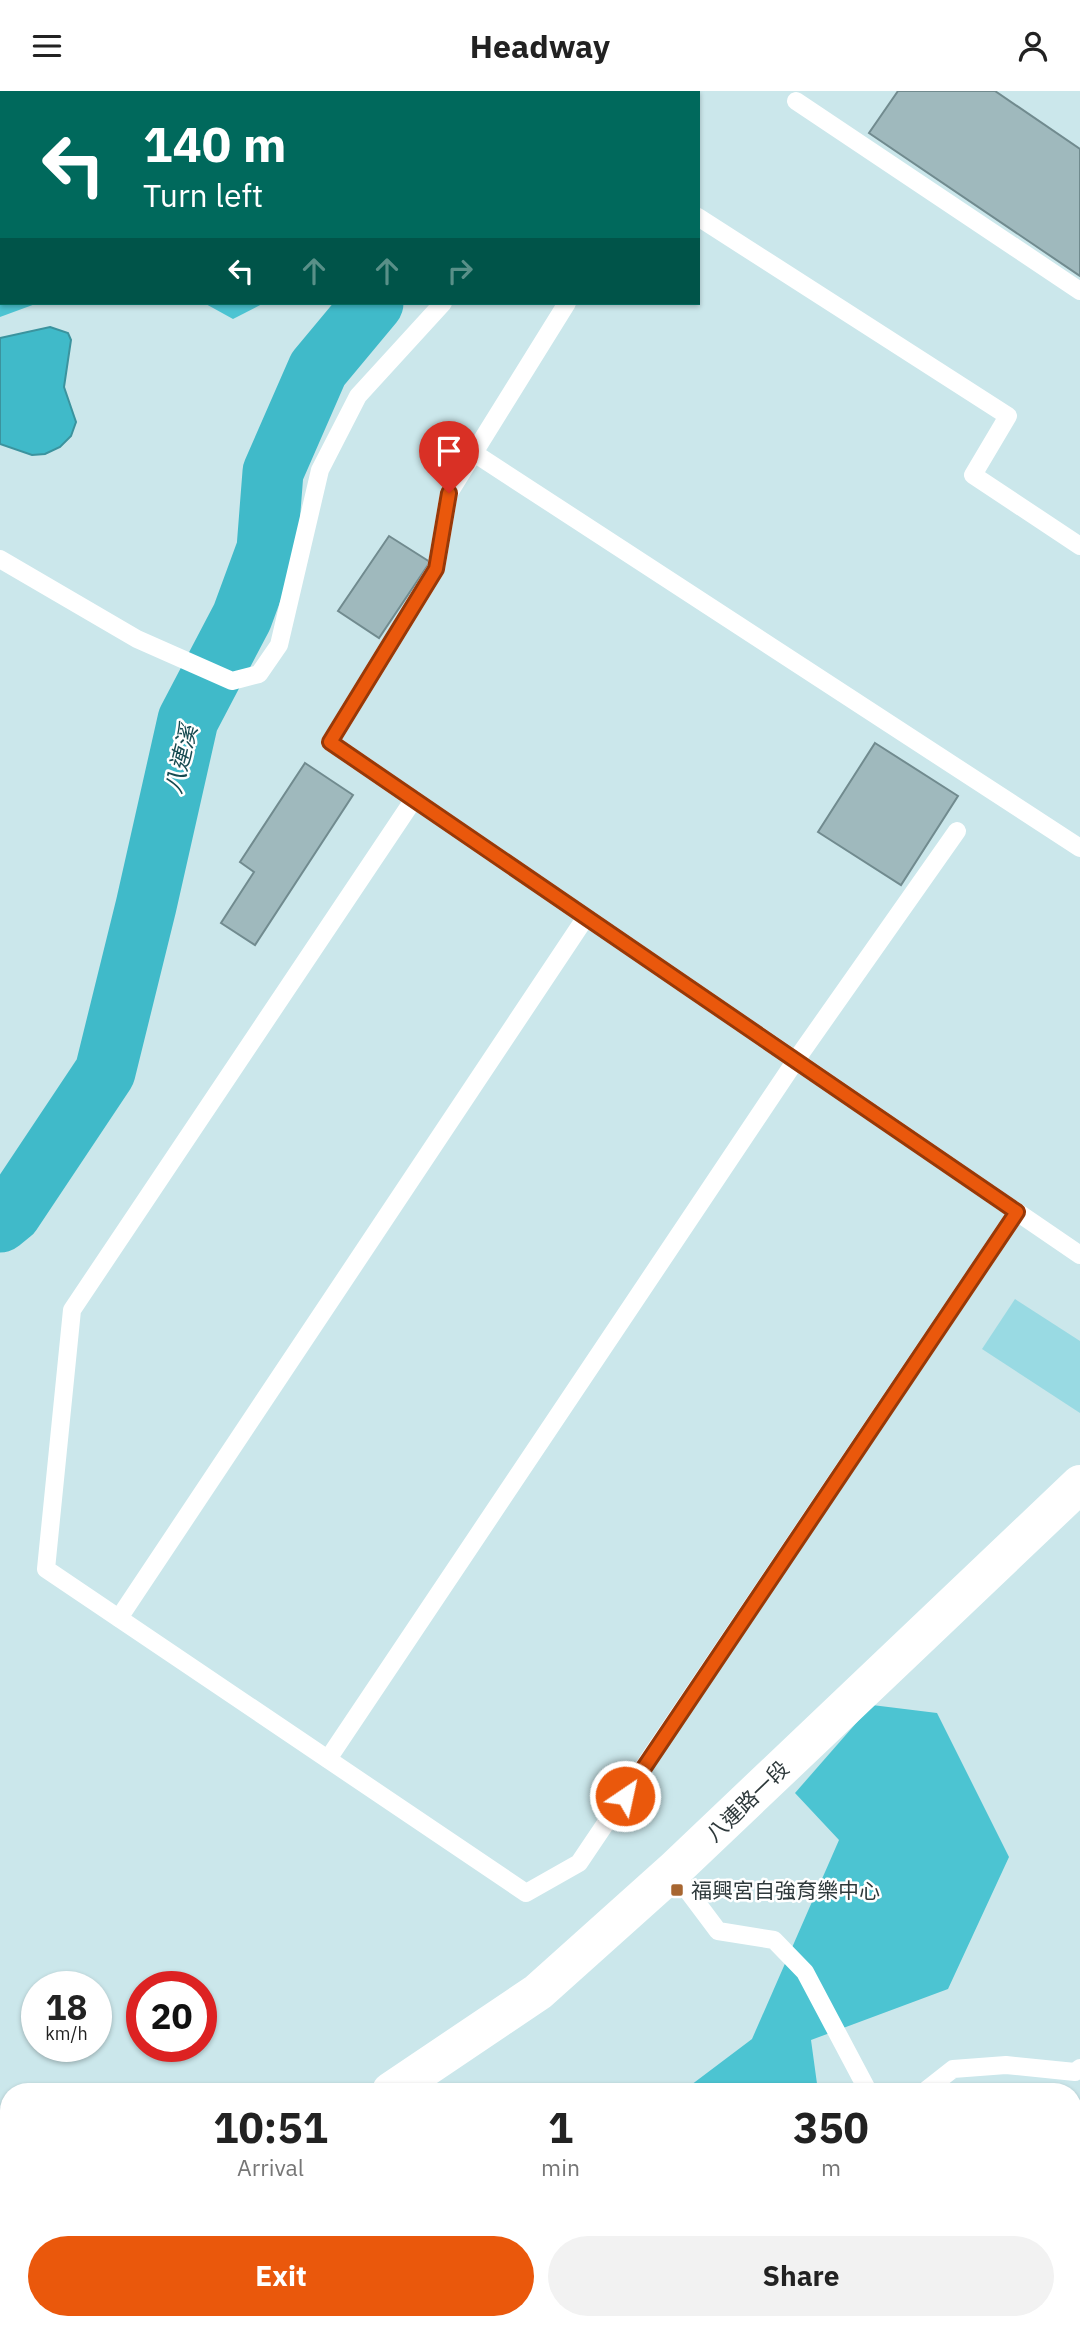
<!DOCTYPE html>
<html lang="en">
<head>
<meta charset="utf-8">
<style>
	:root { --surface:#fff; --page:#f2f2f2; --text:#222; --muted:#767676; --accent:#ea580c }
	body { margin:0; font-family:"IBM Plex Sans","Noto Sans TC",sans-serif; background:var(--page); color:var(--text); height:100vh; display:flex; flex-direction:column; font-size:26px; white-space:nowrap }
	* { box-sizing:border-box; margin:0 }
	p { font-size:23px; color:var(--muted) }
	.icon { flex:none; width:38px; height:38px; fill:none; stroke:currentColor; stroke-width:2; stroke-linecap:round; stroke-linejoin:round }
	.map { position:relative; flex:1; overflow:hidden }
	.panel { position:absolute; left:0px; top:1992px; width:1082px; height:247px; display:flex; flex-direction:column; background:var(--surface); border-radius:28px 28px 0 0; box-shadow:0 2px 5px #0004 }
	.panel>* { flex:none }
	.hud { position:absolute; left:0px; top:0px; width:700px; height:214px; box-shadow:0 2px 5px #0004; background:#00695c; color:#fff; overflow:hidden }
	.speed { position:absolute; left:21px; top:1880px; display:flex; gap:14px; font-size:35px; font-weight:700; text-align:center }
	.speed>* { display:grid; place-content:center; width:91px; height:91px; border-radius:50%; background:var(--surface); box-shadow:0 2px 5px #0004; line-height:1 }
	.speed small { font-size:18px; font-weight:400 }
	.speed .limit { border:10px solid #d22; background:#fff; color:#111 }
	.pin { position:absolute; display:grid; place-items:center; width:60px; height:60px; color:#fff; margin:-72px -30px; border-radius:50% 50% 50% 0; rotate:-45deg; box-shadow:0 0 7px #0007 }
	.pin .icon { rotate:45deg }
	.me { position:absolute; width:77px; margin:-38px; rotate:34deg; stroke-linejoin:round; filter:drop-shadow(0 0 5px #0008) }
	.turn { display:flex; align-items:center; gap:24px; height:147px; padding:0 28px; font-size:32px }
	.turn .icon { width:91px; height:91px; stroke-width:2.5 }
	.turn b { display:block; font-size:49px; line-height:60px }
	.lanes { display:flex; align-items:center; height:66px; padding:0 28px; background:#0003; justify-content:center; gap:35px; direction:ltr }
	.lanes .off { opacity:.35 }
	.eta { display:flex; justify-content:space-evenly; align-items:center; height:119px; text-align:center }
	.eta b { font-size:42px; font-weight:700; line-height:49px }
	.action { display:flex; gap:14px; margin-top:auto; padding:14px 28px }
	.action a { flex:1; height:80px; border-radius:42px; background:var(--accent); color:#fff; font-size:28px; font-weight:700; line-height:80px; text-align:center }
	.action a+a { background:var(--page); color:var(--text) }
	header { display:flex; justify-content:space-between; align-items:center; height:91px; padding:0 28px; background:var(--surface); font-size:32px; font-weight:700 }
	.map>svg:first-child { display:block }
	.green { fill:#99dae3 }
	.forest { fill:#4cc4d2 }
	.water { fill:#40bac9; stroke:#3b939e; stroke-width:2 }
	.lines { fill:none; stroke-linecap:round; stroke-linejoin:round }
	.stream { stroke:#3b939e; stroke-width:10 }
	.river { stroke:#40bac9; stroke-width:61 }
	.building { fill:#9fb9bd; stroke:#718b8f; stroke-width:2 }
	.service { stroke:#fff; stroke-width:18 }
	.tertiary { stroke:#fff; stroke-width:38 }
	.route-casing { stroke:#983908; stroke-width:18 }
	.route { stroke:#ea580c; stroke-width:12 }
	.poi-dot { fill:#a76631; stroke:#fff; stroke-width:2.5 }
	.labels { text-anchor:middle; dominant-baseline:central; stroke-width:5; stroke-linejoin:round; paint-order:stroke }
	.street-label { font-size:21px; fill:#2e393b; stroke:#fff }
	.poi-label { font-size:21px; fill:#2e393b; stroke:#fff; text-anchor:start }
	.water-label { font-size:23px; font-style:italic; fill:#164a50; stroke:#fff }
</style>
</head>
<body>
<header><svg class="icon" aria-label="menu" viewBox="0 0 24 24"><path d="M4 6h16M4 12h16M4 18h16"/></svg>Headway<svg class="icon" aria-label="person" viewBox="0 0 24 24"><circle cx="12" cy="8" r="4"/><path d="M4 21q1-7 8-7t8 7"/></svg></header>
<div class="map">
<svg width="1080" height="2237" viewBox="0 0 1080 2237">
	<rect width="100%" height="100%" fill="#cbe7eb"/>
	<path class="green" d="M1015,1208L1080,1250V1322L982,1258Z"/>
	<g class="forest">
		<path d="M0,0H478L477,2H2V212H38L0,226Z"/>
		<path d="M204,212H264L233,228Z"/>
		<path d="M872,1614L937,1622L1009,1766L948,1898L811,1949L818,2000H683L752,1948L839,1749L795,1702Z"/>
		<path d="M1080,2202V2237H1015L1029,2230H1073V2206Z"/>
		<path d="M213,2230H618L615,2237H206Z"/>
		<path d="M666,2230H937L952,2237H711Z"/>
	</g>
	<path class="water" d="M50,236L68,242L71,249L64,296L76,331L71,345L60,356L45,363L32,364L0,353V247Z"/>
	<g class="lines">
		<g class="stream">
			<path d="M1073,2166L1080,2163"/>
			<path d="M634,2237L647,2230"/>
		</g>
		<g class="river">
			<path d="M608,2L611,0"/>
			<path d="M0,1131L11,1122L105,981L146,815L188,629L242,526L267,458L273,381L318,278L373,212"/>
		</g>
	</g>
	<g class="building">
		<path d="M898,0H995L1080,58V185L869,42Z"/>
		<path d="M389,445L430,471L379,547L338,520Z"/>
		<path d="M875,652L958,705L901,794L818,741Z"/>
		<path d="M305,672L353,704L255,854L221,832L254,781L240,771Z"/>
	</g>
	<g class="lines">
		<g class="service">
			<path d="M678,2L682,0"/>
			<path d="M796,10L1080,200"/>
			<path d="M698,126L1008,325L973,384L1080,455"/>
			<path d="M567,212L449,402L436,478L330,651L1080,1164"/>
			<path d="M474,362L1080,757"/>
			<path d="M0,468L137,548L232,590L259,583L279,554L320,379L358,305L443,212"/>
			<path d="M414,708L72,1219L46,1478L526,1802L579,1772L1017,1121"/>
			<path d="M119,1527L586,826"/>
			<path d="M328,1668L796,969L957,740"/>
			<path d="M673,1780L718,1840L774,1849L805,1881L868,2000"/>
			<path d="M925,2000L953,1978L1006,1974L1075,1981L1080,1977"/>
			<path d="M1073,2027L1080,2022"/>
		</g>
		<g class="tertiary">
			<path d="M391,2000L538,1901L673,1780L1080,1393"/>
			<path d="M126,2237L129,2230"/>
		</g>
	</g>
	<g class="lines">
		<defs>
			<path id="route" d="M449,402L436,478L330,651L1017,1121L625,1705"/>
		</defs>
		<use href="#route" class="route-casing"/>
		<use href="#route" class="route"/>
	</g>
	<rect class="poi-dot" x="670" y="1792" width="14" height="14" rx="3.5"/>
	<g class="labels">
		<g class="street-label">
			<text transform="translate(747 1710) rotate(-44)">八連路一段</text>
		</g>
		<g class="poi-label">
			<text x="691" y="1799">福興宮自強育樂中心</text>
		</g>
		<g class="water-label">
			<text transform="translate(180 668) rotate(-76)">八連溪</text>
		</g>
	</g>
</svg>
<div class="speed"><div>18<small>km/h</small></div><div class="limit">20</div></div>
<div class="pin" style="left:449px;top:402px;background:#d93025"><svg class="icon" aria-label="arrive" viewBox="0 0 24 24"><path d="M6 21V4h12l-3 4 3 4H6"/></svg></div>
<svg class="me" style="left:625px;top:1705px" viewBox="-20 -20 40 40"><circle r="17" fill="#ea580c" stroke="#fff" stroke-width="3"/><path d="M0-11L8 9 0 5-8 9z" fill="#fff"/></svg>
<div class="hud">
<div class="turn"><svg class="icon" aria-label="left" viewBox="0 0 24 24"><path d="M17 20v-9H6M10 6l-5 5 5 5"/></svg><div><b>140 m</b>Turn left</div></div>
<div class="lanes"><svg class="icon" aria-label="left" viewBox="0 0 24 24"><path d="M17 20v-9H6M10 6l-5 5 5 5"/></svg><svg class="icon off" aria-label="ahead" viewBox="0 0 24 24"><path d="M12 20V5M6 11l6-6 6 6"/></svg><svg class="icon off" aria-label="ahead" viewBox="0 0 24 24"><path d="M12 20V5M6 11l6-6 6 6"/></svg><svg class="icon off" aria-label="right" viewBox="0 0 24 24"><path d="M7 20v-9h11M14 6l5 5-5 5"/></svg></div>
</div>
<section class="panel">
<div class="eta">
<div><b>10:51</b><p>Arrival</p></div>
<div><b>1</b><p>min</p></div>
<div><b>350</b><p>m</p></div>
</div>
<div class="action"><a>Exit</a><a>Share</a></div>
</section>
</div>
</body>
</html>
